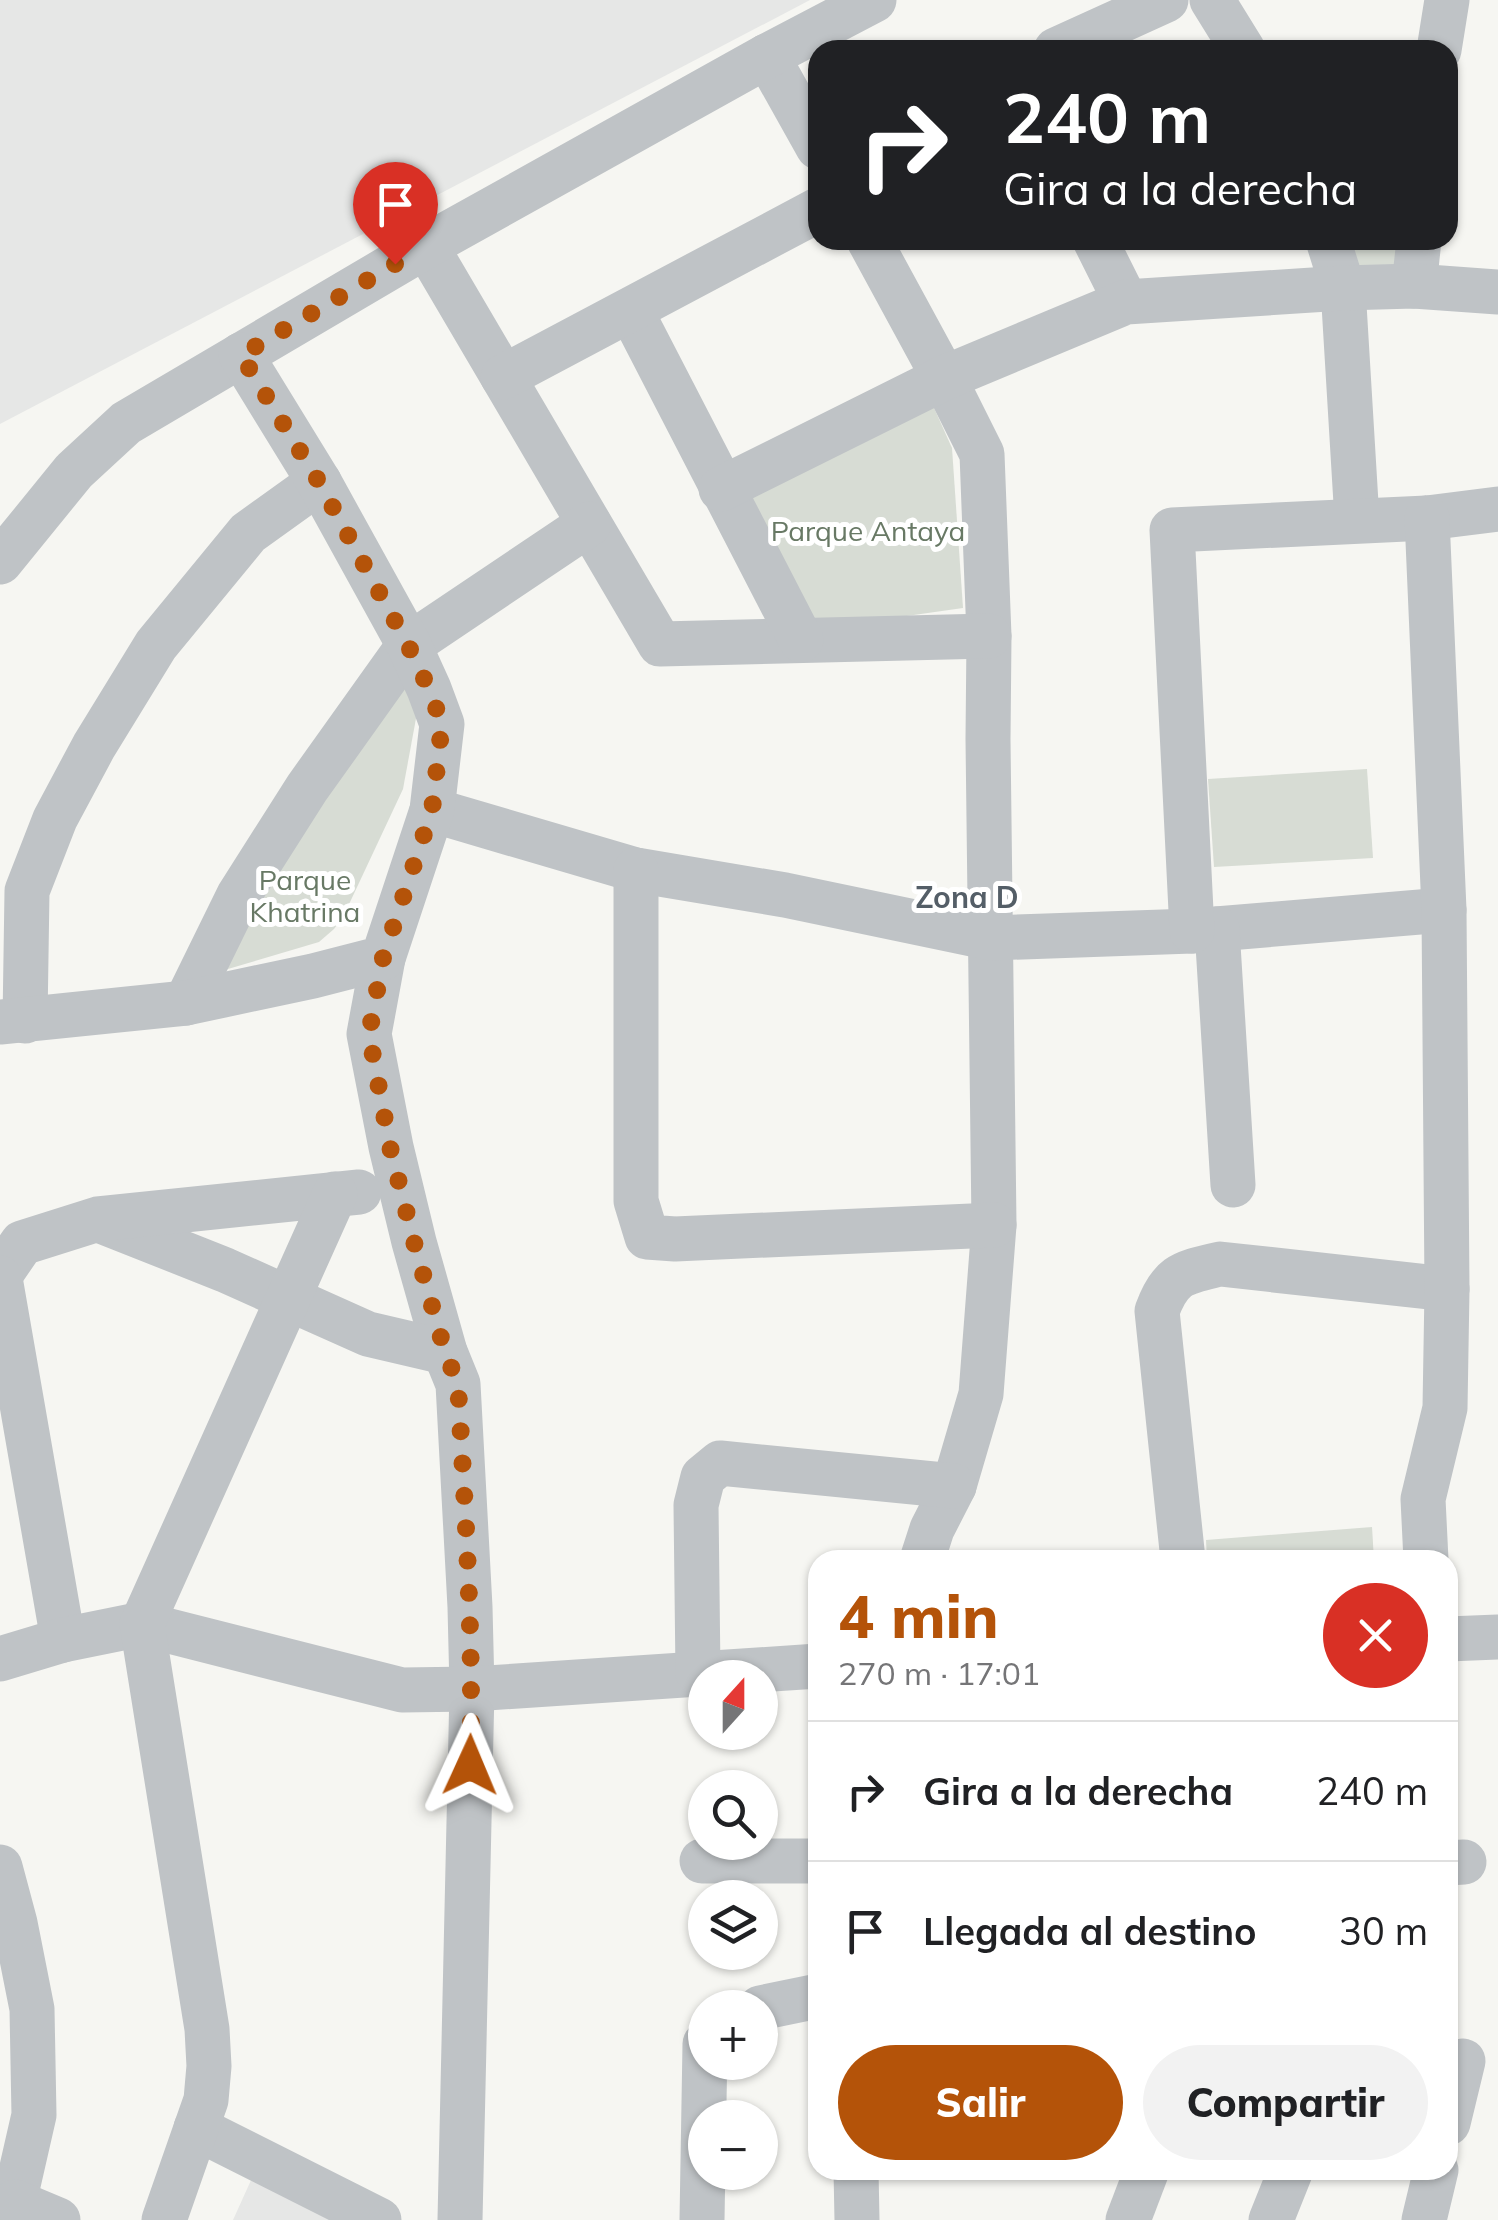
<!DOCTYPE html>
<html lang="es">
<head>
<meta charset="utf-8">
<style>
	:root { --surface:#fff; --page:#f2f2f2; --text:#202124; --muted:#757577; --line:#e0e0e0; --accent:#b45309 }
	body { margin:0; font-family:Mulish,sans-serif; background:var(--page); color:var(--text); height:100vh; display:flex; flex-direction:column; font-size:38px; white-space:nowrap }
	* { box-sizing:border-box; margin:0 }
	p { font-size:32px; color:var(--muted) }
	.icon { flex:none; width:55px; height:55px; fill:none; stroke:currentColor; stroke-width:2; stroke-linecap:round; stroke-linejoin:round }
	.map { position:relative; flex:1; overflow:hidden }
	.side { position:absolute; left:808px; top:1550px; width:650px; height:630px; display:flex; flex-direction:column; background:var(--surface); border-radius:30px; box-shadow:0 2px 8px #0004 }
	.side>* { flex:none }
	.hud { position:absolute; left:808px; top:40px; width:650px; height:210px; border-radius:30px; box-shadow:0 2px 8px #0004; background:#202124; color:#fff; overflow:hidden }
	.needle { width:65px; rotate:21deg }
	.fabs { position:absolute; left:688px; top:1660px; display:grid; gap:20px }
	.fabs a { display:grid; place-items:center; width:90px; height:90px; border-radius:50%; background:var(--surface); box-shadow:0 2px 8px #0004; font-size:50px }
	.pin { position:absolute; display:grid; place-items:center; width:85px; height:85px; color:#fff; margin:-102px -42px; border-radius:50% 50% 50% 0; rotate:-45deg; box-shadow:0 0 10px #0007 }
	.pin .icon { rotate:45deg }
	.me { position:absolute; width:110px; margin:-55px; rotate:1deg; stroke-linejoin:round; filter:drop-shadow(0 0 8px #0008) }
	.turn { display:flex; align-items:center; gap:35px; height:210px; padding:0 30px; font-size:45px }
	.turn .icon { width:130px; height:130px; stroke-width:2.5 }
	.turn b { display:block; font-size:70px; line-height:85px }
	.round { display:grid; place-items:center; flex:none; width:105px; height:105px; border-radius:52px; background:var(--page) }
	.head { display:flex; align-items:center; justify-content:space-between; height:170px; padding:0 30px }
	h1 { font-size:60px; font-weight:800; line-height:75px; color:var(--accent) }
	.cta { display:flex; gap:20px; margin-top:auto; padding:20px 30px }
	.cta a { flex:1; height:115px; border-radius:60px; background:var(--accent); color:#fff; font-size:40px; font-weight:800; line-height:115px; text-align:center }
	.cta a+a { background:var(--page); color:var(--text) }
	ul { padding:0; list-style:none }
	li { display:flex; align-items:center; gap:30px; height:140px; padding:0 30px; border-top:2px solid var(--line) }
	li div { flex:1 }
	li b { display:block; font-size:38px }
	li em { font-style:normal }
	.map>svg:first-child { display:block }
	.built { fill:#e6e7e6 }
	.green { fill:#d7dcd4 }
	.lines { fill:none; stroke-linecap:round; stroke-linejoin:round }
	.minor { stroke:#bfc3c6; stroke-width:45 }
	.route { stroke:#b45309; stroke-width:18; stroke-dasharray:0 32.4 }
	.labels { text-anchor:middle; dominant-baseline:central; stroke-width:10; stroke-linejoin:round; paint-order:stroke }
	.park-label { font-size:28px; fill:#687965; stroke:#fff }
	.neighbourhood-label { font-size:30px; font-weight:bold; fill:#545e67; stroke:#fff }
</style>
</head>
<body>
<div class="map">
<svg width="1498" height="2220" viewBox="0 0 1498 2220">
	<rect width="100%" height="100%" fill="#f6f6f2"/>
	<g class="built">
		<path d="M0,0H810L0,424Z"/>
		<path d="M252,2178L348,2220H233Z"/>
	</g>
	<g class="green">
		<path d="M1323,240H1402L1395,264L1350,280Z"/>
		<path d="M930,399L952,448L963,608L815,629L747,489Z"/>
		<path d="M405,661L417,713L403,789L343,917L334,929L319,942L211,974Z"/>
		<path d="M1367,769L1373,858L1214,867L1208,779Z"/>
		<path d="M1372,1527L1374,1560H1207L1206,1540Z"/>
	</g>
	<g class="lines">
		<g class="minor">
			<path d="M1212,0L1243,50"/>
			<path d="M1056,50L1166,0"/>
			<path d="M1439,50L1447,0"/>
			<path d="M767,56L818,147"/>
			<path d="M869,240L944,378L982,454L989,636L988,739L994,1225L981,1394L954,1486L932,1529L922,1560"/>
			<path d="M1095,240L1126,302"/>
			<path d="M1328,240L1343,288L1357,520"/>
			<path d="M426,246L660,644L989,636"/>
			<path d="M1414,286L1419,240"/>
			<path d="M631,311L801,640"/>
			<path d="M503,377L818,210"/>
			<path d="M721,489L944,378L1126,302L1343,288L1414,286L1498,292"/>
			<path d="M0,562L74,471L126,423L426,246L767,56L874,0"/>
			<path d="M432,810L636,870L785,895L991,938L1192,931L1444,910"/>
			<path d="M636,870V1201L647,1237L675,1239L994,1225"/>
			<path d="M1217,929L1233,1185"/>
			<path d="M1192,931L1172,530L1427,518L1498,509"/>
			<path d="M383,958L369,1034L391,1147L414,1242L445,1352L458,1384L470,1607L472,1689L460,2220"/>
			<path d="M186,1003L239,895L307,788L409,645L589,524"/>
			<path d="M25,1021L27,891L55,819L94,746L156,645L248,533L319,482"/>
			<path d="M0,1022L186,1003L313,976L383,958L432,810L442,724L429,689L409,645L319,482L241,355"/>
			<path d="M104,1222L225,1270L368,1334L445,1352"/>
			<path d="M0,1275L22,1243L98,1219L359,1192"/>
			<path d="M0,1278L63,1640"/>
			<path d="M1183,1560L1157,1311C1171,1273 1183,1273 1220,1264L1447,1289"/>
			<path d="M1426,1560L1423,1499L1445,1408L1447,1289L1444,910L1427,518"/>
			<path d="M1448,1639L1498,1637"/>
			<path d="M0,1659L63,1640L142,1624L402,1690L472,1689L818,1666"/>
			<path d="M698,1673L696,1505L703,1477L720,1463L954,1486"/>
			<path d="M702,1861H818"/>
			<path d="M1448,1863L1464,1862"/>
			<path d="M0,1867L15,1923L32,2009L34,2115L10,2220"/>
			<path d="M760,2008L818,1996"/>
			<path d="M1448,2123L1463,2061"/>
			<path d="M196,2128L379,2220"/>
			<path d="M856,2170L857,2220"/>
			<path d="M15,2202L58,2220"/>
			<path d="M164,2220L206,2100L209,2066L207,2029L142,1624L335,1194"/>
			<path d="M702,2220L705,2044"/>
			<path d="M1128,2220L1147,2170"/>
			<path d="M1271,2220L1291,2170"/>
			<path d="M1424,2220L1436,2170"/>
		</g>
	</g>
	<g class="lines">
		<path class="route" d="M395,264L241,355L319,482L408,645L429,689L442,724L432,810L383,958L369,1034L390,1147L414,1242L445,1352L458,1384C465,1511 474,1637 470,1765"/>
	</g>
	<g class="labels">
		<g class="park-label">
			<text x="868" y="530">Parque Antaya</text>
			<text x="305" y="879">Parque<tspan x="305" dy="32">Khatrina</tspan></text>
		</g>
		<g class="neighbourhood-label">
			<text x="967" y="897">Zona D</text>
		</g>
	</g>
</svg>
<div class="fabs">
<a><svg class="needle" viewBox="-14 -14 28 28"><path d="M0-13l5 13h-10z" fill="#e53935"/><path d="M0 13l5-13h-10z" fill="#757577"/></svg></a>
<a><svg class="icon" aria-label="search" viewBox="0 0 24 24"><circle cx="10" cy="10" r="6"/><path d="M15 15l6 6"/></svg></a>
<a><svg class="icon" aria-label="layers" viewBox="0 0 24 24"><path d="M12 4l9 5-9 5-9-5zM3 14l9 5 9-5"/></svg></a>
<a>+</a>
<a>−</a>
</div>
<div class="pin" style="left:395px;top:264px;background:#d93025"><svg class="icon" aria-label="arrive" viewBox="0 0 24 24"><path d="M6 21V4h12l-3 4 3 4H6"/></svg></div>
<svg class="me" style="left:470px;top:1765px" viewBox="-20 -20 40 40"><path d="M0-17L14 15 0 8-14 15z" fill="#b45309" stroke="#fff" stroke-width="4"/></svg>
<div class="hud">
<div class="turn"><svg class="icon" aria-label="right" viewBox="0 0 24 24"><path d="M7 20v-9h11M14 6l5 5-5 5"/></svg><div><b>240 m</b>Gira a la derecha</div></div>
</div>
<section class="side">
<div class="head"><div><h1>4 min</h1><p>270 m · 17:01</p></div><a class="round" style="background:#d93025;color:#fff"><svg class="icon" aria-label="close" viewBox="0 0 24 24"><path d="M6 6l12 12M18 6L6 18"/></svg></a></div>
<ul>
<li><svg class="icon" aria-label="right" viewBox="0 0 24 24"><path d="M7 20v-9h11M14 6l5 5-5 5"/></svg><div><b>Gira a la derecha</b></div><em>240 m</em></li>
<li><svg class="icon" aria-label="arrive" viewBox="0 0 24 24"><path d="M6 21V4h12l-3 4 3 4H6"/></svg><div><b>Llegada al destino</b></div><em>30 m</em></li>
</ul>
<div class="cta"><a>Salir</a><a>Compartir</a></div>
</section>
</div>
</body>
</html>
